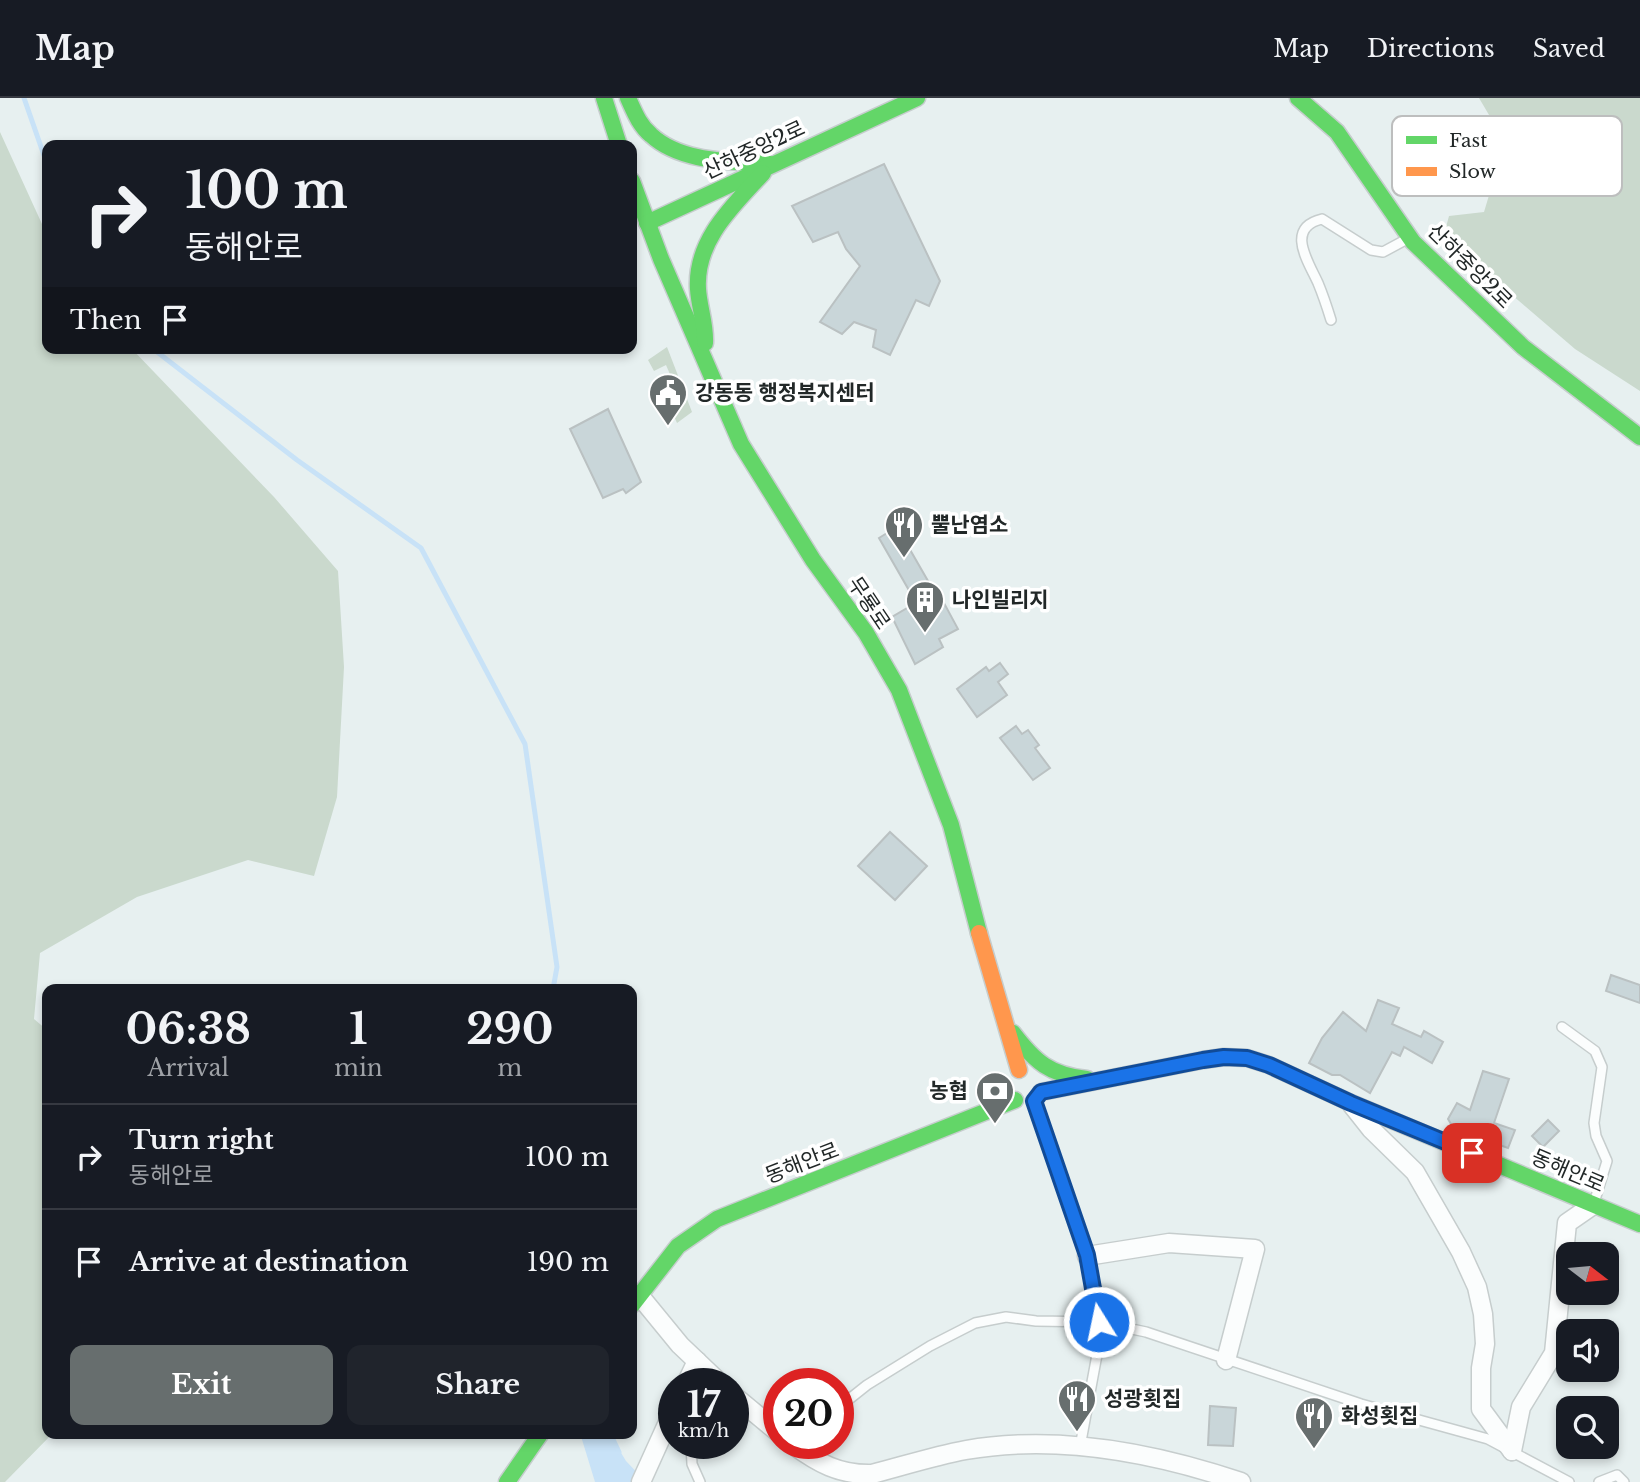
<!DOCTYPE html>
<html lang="en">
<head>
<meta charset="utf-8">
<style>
	:root { --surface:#171b24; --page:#20242c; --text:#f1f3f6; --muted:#9ea1a6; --line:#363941; --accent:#676e6e }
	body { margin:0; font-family:"Libre Baskerville","Noto Sans KR",serif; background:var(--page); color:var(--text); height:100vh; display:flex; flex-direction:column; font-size:26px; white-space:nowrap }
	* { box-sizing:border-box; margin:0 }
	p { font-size:23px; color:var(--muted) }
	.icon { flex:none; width:38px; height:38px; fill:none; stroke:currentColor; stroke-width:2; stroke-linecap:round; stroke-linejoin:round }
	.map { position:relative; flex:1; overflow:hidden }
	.drawer { position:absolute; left:42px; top:886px; width:595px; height:455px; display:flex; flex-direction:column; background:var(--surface); border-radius:14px; box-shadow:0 4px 10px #0003 }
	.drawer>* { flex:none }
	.hud { position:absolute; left:42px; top:42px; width:595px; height:214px; border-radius:14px; box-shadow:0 4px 10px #0003; background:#171b24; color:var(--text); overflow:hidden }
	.needle { width:46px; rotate:106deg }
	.buttons { position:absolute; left:1556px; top:1144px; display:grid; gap:14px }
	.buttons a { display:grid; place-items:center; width:63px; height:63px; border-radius:14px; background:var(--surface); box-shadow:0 4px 10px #0003; font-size:35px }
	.speed { position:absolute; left:658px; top:1270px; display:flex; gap:14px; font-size:35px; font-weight:700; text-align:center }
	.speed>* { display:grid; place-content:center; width:91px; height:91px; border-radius:50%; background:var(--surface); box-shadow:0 4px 10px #0003; line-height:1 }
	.speed small { font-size:18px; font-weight:400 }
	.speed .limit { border:10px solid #d22; background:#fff; color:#111 }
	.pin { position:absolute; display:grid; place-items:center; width:60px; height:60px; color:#fff; margin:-30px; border-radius:14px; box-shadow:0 4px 10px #0006 }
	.me { position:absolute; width:77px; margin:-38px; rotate:350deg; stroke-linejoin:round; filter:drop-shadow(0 0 5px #0008) }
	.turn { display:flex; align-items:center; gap:24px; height:147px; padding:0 28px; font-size:32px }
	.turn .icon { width:91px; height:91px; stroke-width:2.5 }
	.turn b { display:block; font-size:49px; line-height:60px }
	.then { display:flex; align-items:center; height:66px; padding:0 28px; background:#0003; gap:14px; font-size:26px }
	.eta { display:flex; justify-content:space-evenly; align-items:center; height:119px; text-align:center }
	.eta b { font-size:42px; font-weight:700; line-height:49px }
	.button { display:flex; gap:14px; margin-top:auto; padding:14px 28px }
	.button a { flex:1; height:80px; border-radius:14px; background:var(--accent); color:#fff; font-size:28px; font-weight:700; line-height:80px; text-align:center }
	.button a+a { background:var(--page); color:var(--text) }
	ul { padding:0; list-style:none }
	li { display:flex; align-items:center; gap:21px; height:105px; padding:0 28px; border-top:2px solid var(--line) }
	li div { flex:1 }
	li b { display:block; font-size:26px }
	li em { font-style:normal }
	header { display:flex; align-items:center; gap:42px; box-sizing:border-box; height:98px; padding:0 35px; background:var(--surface); border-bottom:2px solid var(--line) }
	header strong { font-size:33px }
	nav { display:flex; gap:38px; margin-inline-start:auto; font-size:24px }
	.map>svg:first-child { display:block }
	.green { fill:#cad9cd }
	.water { fill:#c8e2f7 }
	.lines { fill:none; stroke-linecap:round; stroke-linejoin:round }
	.stream { stroke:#c8e2f7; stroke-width:5 }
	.building { fill:#c9d6d9; stroke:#bac1c2; stroke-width:2 }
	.lane-casing { stroke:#c6cdcd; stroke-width:12 }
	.street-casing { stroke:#c6cdcd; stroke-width:21 }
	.fast-casing { stroke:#c6cdcd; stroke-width:19 }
	.slow-casing { stroke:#c6cdcd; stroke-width:19 }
	.lane { stroke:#fbfdfd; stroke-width:9 }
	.street { stroke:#fbfdfd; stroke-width:18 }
	.fast { stroke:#63d668; stroke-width:16 }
	.slow { stroke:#ff974d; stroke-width:16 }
	.route-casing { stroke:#114b97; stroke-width:18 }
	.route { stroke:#1a73e8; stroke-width:12 }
	.labels { text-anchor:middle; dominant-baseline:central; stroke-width:7; stroke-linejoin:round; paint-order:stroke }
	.street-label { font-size:21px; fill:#222828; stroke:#fff }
	.poi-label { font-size:21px; font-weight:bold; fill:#222828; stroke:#fff; text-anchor:start }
	.key { fill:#fff; stroke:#bdbebe; stroke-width:2 }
	.key-label { font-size:19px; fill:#222828 }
</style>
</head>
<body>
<header>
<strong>Map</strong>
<nav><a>Map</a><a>Directions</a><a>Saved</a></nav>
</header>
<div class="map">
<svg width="1640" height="1384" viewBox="0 0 1640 1384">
	<rect width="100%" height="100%" fill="#e7f0f0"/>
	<g class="green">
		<path d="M1479,0H1640V293L1575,251L1462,154L1446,129L1449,118L1484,114L1505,44Z"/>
		<path d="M0,34L47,137V250H131L274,399L338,473L344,569L337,699L314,778L248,762L137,799L40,855L34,921L47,932V1335H53L5,1384H0Z"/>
		<path d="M667,249L692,314L677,325L663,294L675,288L666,267L654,273L648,262Z"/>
	</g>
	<path class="water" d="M580,1335H609L626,1363L646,1384H595Z"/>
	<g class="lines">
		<g class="stream">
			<path d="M24,0L47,66"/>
			<path d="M152,250L297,362L421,450L525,646L557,869L553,891"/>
			<path d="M610,1335L619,1354"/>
		</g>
	</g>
	<g class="building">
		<path d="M884,66L940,183L929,208L916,202L890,257L873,249L876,232L854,224L842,236L820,224L860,168L846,151L838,134L813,144L792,108Z"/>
		<path d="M608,311L641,384L626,395L623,391L603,400L570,331Z"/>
		<path d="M897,429L928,483L910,494L879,440Z"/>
		<path d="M919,503L926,515L944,505L958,531L939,541L943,549L915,566L892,519Z"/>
		<path d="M1000,565L1008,576L998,584L1007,597L977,619L957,591L986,569L989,573Z"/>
		<path d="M1016,628L1022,636L1028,632L1039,647L1035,650L1050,670L1033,682L1000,640Z"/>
		<path d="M890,734L927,768L895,802L858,768Z"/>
		<path d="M1611,877L1640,887V905L1606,893Z"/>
		<path d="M1378,902L1399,910L1392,926L1421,939L1424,933L1443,944L1432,965L1404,949L1400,958L1392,954L1370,995L1340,977H1332L1309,965L1322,940L1343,914L1366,933Z"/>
		<path d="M1483,973L1509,981L1494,1025L1515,1032L1508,1050L1454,1031L1448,1021L1457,1005L1470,1012Z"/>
		<path d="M1548,1022L1559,1033L1543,1049L1532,1038Z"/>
		<path d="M1210,1308L1236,1310L1233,1348L1208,1347Z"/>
	</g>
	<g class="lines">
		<defs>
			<g id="lane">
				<path d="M1331,222C1327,209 1323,197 1318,185C1308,163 1285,130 1322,121L1371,152L1383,154L1409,140"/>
				<path d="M1562,929L1595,953L1602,969L1594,1025L1596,1038L1607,1063L1594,1105"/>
				<path d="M1034,1003L1087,1158L1101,1235L1080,1349"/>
				<path d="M838,1310L867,1287L930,1248L975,1225L1006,1219L1036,1223L1099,1224L1146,1234L1361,1306L1488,1341L1569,1384"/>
				<path d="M691,1346L692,1366L700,1384"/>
				<path d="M1599,1384L1617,1377L1624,1384"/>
			</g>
			<g id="street">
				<path d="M1352,1007L1371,1031L1415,1074L1461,1154L1477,1189L1483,1216L1485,1246L1481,1270V1311L1512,1353"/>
				<path d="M1087,1158L1169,1145L1255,1151L1226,1262"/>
				<path d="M639,1197L680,1247L721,1286"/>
				<path d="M686,1286L697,1263"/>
				<path d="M733,1297L779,1335"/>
				<path d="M792,1346C818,1365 839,1377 872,1376C903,1368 934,1358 966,1352C1057,1336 1155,1355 1241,1384"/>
				<path d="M1512,1353L1521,1309L1554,1255L1567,1125L1593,1107"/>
				<path d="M641,1384L674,1311"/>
			</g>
			<g id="fast">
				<path d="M604,0L619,47"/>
				<path d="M628,0C634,13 639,27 651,37C681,65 732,63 770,66"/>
				<path d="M1298,0L1337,34L1413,144L1523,249L1640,339"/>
				<path d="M632,83L661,161L741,346L813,462L866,535L899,592L951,727L979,835"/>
				<path d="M647,125L917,0"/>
				<path d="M705,245C706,226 699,209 698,191C695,142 733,108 763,75"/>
				<path d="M1013,935C1035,964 1050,977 1087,981"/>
				<path d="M1041,994L1203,962L1224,959L1247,960L1269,967L1351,1005L1640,1126"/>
				<path d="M632,1207L678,1148L717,1121L1015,1002"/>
				<path d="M507,1384L541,1335"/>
			</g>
			<path id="slow" d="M979,835L1019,972"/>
		</defs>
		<use href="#lane" class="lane-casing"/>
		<use href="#street" class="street-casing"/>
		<use href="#fast" class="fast-casing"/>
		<use href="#slow" class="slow-casing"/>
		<use href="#lane" class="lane"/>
		<use href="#street" class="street"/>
		<use href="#fast" class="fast"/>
		<use href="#slow" class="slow"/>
	</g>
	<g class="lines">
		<defs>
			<path id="route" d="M1099,1224L1087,1157L1034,1003L1041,994L1203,962L1224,959L1247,960L1269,967L1351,1005L1472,1055"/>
		</defs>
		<use href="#route" class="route-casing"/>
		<use href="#route" class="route"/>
	</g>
	<defs>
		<symbol id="civic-pin" viewBox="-11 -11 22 30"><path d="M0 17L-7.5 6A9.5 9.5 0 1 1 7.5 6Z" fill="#676e6e" stroke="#fff"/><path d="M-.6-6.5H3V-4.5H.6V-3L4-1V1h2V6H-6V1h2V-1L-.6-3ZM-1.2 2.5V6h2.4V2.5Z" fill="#fff"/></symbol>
		<symbol id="restaurant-pin" viewBox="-11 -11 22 30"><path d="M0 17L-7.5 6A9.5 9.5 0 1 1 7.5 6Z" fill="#676e6e" stroke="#fff"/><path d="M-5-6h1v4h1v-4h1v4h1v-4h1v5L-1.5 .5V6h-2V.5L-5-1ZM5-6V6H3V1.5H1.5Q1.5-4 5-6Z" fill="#fff"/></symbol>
		<symbol id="building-pin" viewBox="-11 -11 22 30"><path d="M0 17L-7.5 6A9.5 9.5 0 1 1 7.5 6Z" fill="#676e6e" stroke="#fff"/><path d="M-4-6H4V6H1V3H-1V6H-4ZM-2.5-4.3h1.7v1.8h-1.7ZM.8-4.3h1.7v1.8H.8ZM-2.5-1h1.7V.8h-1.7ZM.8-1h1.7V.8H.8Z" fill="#fff"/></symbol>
		<symbol id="bank-pin" viewBox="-11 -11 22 30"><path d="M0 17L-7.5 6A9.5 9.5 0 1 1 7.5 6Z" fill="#676e6e" stroke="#fff"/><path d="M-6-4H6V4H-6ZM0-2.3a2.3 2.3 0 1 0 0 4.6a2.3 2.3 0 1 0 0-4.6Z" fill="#fff"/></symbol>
	</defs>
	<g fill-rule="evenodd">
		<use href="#civic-pin" x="646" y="273" width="44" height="60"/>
		<use href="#restaurant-pin" x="882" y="405" width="44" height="60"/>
		<use href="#building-pin" x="903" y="480" width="44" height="60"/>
		<use href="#bank-pin" x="973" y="971" width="44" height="60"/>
		<use href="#restaurant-pin" x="1055" y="1279" width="44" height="60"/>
		<use href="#restaurant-pin" x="1292" y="1296" width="44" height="60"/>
	</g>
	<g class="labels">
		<g class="street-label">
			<text transform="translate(754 52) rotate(-25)">산하중앙2로</text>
			<text transform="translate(1470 168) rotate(45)">산하중앙2로</text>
			<text transform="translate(869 505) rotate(56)">무룡로</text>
			<text transform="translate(802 1065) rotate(-21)">동해안로</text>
			<text transform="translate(1568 1073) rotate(23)">동해안로</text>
		</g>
		<g class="poi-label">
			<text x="695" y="295">강동동 행정복지센터</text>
			<text x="931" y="427">뿔난염소</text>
			<text x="952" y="502">나인빌리지</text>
			<text x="968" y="993" text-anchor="end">농협</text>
			<text x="1104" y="1301">성광횟집</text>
			<text x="1341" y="1318">화성횟집</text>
		</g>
	</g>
	<rect x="1392" y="18" width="230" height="80" rx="10" class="key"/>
	<rect x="1406" y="38" width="31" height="8" fill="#63d668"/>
	<rect x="1406" y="69" width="31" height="9" fill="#ff974d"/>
	<g class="key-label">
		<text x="1449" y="49">Fast</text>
		<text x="1449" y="80">Slow</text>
	</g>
</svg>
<div class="buttons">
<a><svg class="needle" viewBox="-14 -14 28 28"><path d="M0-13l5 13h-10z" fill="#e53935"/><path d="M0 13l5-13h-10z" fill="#9ea1a6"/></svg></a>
<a><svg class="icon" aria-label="sound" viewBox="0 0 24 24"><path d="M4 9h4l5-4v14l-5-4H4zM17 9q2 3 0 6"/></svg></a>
<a><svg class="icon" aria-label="search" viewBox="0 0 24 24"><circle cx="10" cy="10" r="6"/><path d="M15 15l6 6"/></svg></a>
</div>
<div class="speed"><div>17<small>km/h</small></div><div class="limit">20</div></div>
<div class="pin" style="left:1472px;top:1055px;background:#d93025"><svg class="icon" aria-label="arrive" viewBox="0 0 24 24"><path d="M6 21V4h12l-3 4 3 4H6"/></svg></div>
<svg class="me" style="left:1099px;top:1224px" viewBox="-20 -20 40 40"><circle r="17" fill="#1a73e8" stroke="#fff" stroke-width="3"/><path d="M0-11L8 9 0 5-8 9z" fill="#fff"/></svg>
<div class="hud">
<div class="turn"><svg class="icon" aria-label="right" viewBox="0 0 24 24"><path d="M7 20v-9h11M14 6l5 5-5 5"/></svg><div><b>100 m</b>동해안로</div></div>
<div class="then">Then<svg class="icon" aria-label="arrive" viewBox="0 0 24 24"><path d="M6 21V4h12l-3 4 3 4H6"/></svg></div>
</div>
<section class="drawer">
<div class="eta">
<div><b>06:38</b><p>Arrival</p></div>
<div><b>1</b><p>min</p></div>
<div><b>290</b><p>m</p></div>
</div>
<ul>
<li><svg class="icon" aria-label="right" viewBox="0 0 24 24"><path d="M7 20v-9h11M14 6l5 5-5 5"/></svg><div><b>Turn right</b><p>동해안로</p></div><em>100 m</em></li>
<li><svg class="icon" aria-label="arrive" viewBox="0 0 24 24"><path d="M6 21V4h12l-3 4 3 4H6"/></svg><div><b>Arrive at destination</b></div><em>190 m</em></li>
</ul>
<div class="button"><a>Exit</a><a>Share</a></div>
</section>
</div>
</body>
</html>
